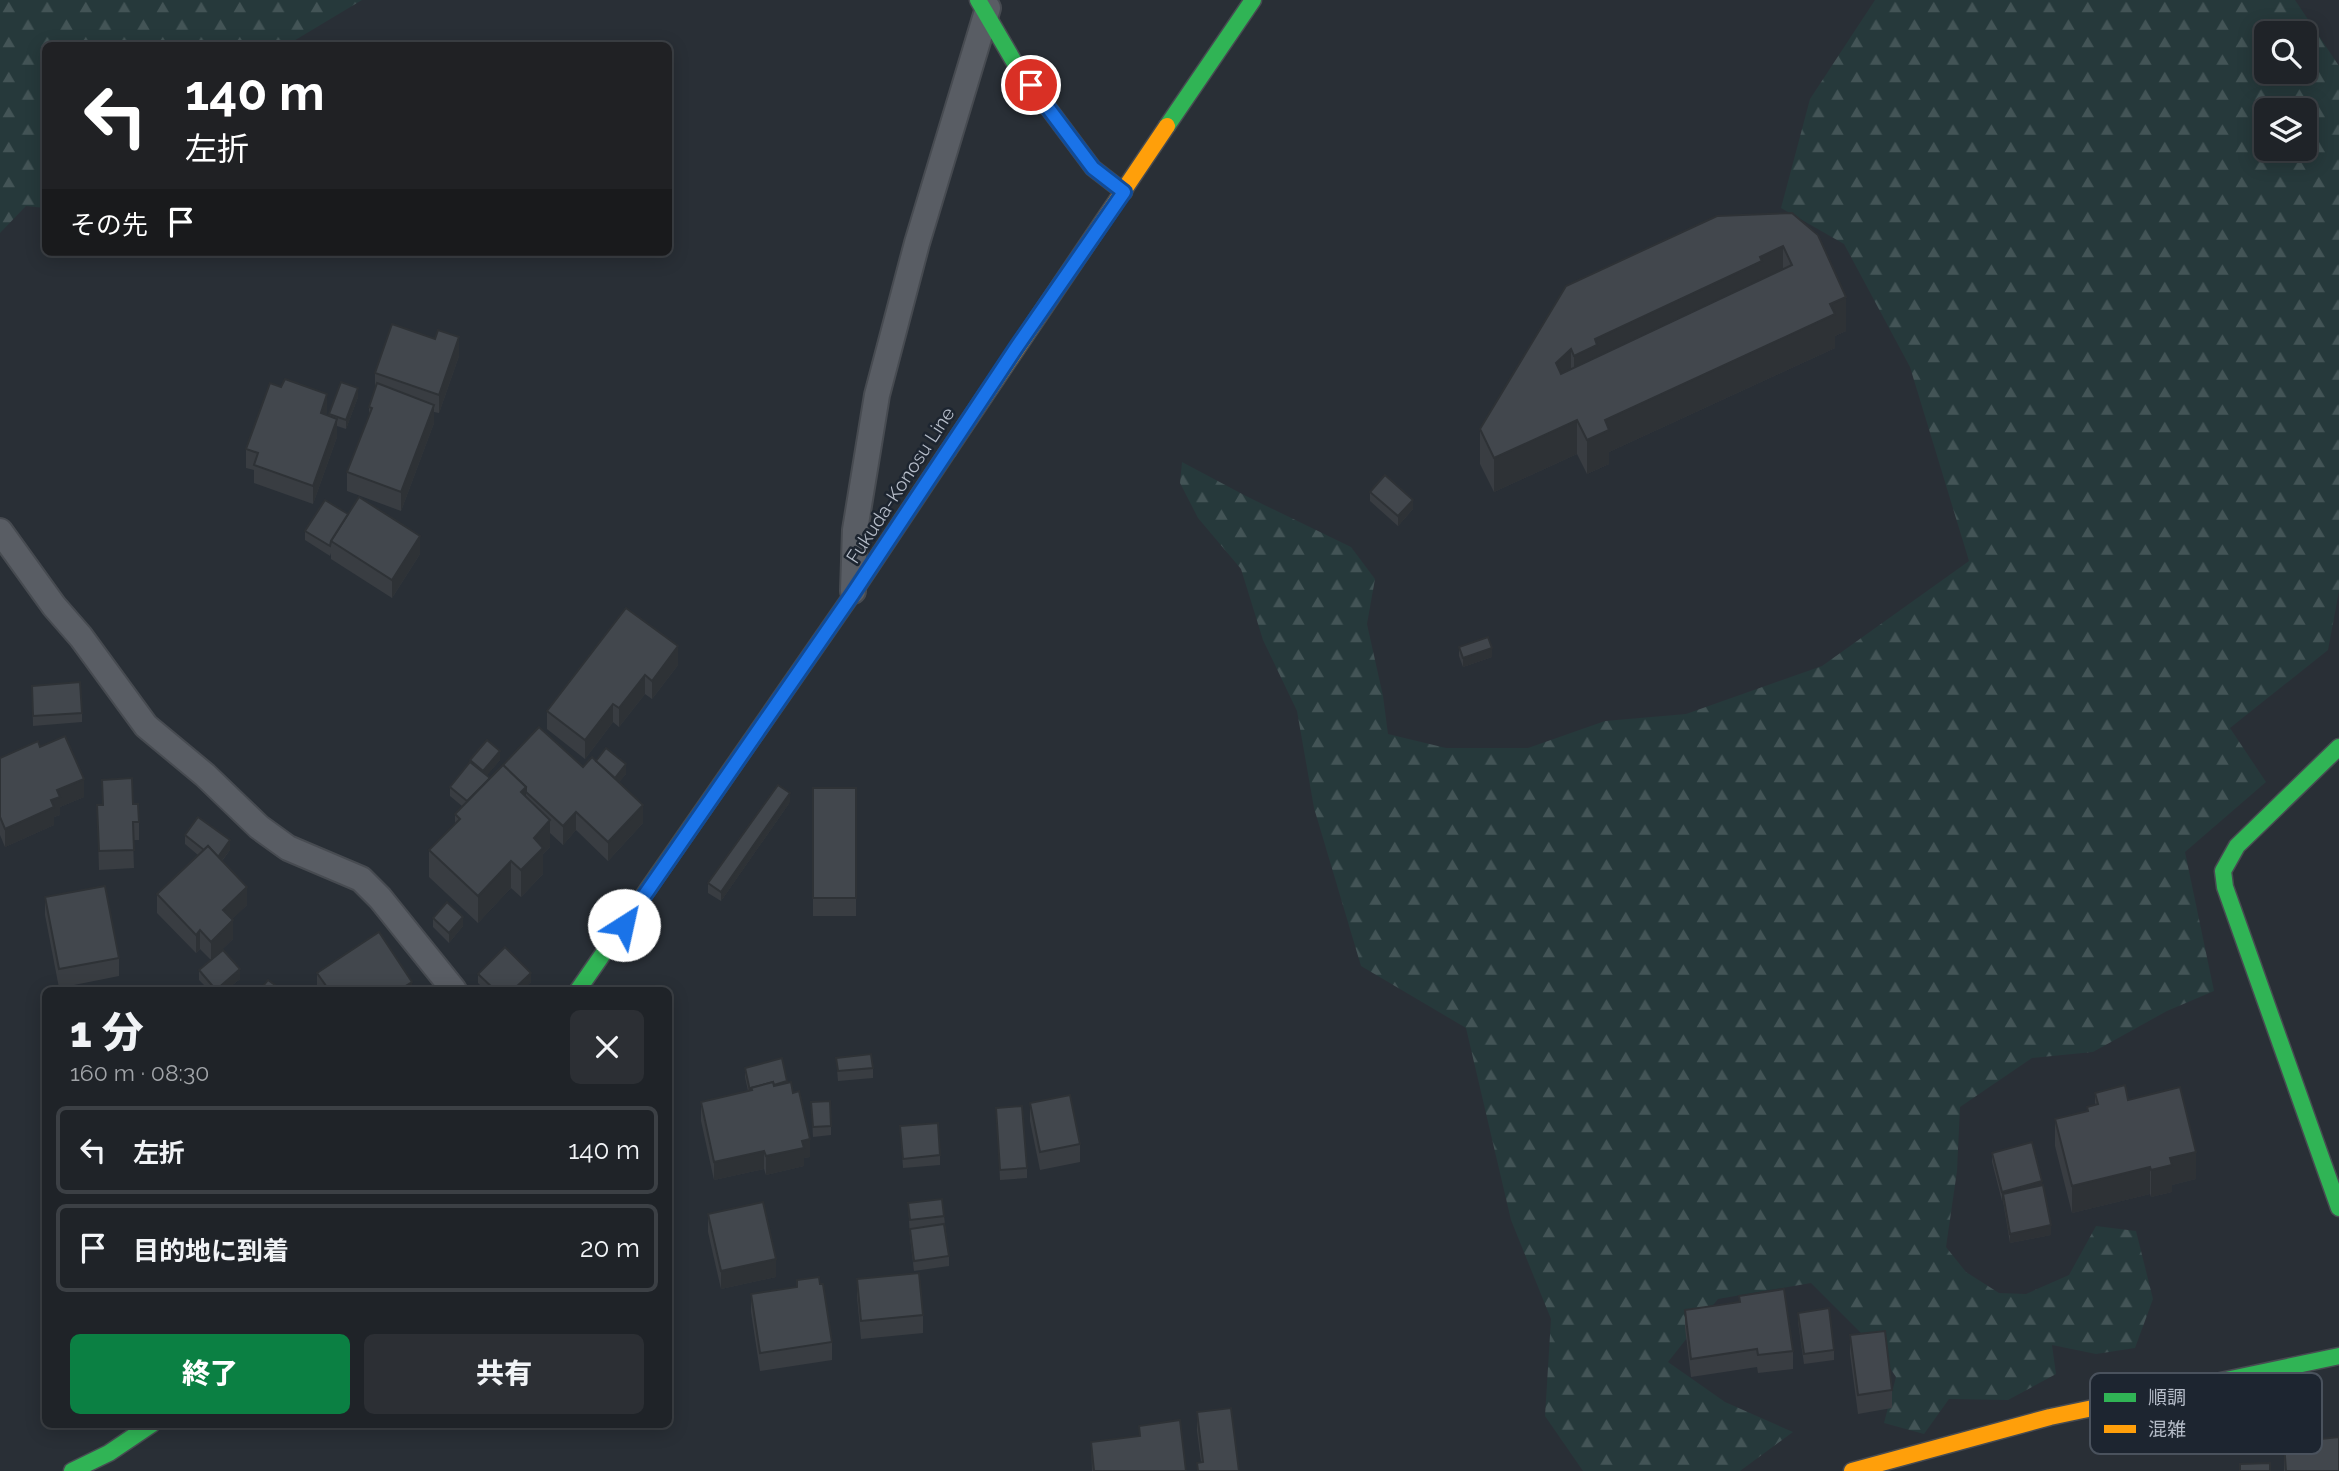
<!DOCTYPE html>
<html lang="ja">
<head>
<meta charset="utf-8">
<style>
	:root { --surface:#1f2328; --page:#2c2f34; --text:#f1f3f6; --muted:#a1a4a8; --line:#3c4045; --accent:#0b8043 }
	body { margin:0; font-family:Raleway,"Noto Sans JP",sans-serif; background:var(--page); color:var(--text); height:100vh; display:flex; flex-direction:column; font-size:26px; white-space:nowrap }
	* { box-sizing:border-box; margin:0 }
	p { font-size:23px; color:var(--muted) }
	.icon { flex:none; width:38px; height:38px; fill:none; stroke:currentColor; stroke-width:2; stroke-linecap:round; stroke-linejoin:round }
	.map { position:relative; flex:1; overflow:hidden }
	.drawer { position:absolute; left:42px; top:987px; width:630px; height:441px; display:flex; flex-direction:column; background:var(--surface); border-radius:10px; box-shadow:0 4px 18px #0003,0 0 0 2px var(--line) }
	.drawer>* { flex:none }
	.top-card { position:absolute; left:42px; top:42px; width:630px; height:214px; border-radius:10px; box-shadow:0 4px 18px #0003,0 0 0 2px var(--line); background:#202124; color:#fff; overflow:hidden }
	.controls { position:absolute; left:2254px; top:21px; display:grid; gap:14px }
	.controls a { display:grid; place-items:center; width:63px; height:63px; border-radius:10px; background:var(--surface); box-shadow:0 4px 18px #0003,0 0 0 2px var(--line); font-size:35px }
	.pin { position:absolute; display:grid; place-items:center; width:60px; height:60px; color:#fff; margin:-30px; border:4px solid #fff; border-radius:50%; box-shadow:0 2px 7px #0007 }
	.me { position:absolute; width:77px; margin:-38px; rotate:35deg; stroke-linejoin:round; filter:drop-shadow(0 0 5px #0008) }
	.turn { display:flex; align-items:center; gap:24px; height:147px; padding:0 28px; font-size:32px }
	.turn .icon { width:91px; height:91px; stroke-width:2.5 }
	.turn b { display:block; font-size:49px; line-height:60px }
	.then { display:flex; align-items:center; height:66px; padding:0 28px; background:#0003; gap:14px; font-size:26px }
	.round { display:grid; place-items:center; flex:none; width:74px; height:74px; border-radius:10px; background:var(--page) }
	.overview { display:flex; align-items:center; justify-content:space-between; height:119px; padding:0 28px }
	h1 { font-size:42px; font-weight:800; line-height:52px }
	.button { display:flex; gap:14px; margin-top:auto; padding:14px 28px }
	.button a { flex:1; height:80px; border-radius:10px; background:var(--accent); color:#fff; font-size:28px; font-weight:800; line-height:80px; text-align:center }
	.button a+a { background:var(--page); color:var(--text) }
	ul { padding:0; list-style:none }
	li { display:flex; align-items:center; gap:21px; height:88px; margin:0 14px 10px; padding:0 14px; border:4px solid var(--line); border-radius:10px }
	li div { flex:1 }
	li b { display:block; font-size:26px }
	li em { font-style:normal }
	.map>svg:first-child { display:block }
	.forest { fill:url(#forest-firs); fill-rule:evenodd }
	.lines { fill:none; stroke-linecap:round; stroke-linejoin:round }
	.lane-casing { stroke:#474b51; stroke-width:28 }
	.fast-casing { stroke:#474b51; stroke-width:19 }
	.slow-casing { stroke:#474b51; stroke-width:19 }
	.lane { stroke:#595d64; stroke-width:24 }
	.fast { stroke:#30b455; stroke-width:16 }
	.slow { stroke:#ff9f0a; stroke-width:16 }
	.wall { fill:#393d42 }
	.shaded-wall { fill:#2e3236 }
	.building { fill:#42474d; stroke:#2e3236; stroke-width:2; fill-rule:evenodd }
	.route-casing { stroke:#114b97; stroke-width:18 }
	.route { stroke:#1a73e8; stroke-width:12 }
	.labels { text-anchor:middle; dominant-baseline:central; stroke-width:5; stroke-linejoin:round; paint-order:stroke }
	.street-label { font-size:19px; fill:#b4bbc7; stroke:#1d2530 }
	.key { fill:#1d2530; stroke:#4a525d; stroke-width:2 }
	.key-label { font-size:19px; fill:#b4bbc7 }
</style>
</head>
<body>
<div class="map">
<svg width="2339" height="1471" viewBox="0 0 2339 1471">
	<defs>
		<pattern id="forest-firs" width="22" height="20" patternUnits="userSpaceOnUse" patternTransform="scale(1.75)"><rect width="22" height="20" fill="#26393b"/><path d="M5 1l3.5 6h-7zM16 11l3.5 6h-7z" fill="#435456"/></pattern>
	</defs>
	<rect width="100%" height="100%" fill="#292f36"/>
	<g class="forest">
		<path d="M0,0H362L287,45L46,46L45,208L26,206L0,233Z"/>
		<path d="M1875,0H2295L2339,66V591L2328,650L2230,728L2266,782L2185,852L2214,991L2167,1011L2093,1052L2032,1058L1960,1107L1957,1171L1946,1247L1966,1272L1999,1293L2026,1294L2069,1275L2096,1226L2136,1231L2153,1299L2135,1348L2096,1354L2052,1345L2056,1374L2008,1400L1949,1399L1924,1434L1884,1423L1896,1377L1877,1349L1811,1283L1718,1299L1668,1362L1725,1402L1793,1432L1740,1471H1583L1545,1416L1551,1319L1511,1220L1466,1028L1361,966L1314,808L1297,711L1263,640L1241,569L1198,518L1180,483L1182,462L1246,496L1351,547L1375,579L1367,624L1383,696L1388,734L1446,748H1528L1605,721L1686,714L1822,666L1969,561L1910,367L1844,244L1781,208L1810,99ZM2266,33H2305V72H2266ZM2266,110H2305V149H2266Z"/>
	</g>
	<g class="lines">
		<defs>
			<g id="lane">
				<path d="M0,531L54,606L81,637L146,726L205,775L259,827L288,848L361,879L380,898L454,990"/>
				<path d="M853,591L855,530L877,395L917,243L988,8"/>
			</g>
			<g id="fast">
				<path d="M978,0L1016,65L1093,168L1124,192"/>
				<path d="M1167,126L1253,0"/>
				<path d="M2339,747L2237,846L2223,871L2225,887L2339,1208"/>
				<path d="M578,990L852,595L948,451"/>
				<path d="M2188,1388L2339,1356"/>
				<path d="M72,1471L109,1453L152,1424"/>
			</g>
			<g id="slow">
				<path d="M948,451L1167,126"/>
				<path d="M1852,1471L2050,1417L2188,1388"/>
			</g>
		</defs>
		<use href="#lane" class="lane-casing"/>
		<use href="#fast" class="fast-casing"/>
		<use href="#slow" class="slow-casing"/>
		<use href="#lane" class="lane"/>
		<use href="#fast" class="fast"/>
		<use href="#slow" class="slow"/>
	</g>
	<g class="wall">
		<path d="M1792,213L1846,331L1835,336V348L1609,452V464L1587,474L1577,454L1494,492L1480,464V429L1566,286Z"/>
		<path d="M435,339L459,356L439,413L434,412V423L401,511L347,491V472L369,416V407L375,390V373Z"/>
		<path d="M358,397L346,429L337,426V437L313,504L254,483V470L246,468V449L327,412L326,415L329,416V414Z"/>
		<path d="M1370,492L1413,509L1398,526L1370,501Z"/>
		<path d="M348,514L420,554L392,598L331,559V553L330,556L305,540V531Z"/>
		<path d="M626,608L678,665L652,699L645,694L619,727L613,722L585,759L547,729V711Z"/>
		<path d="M1459,647L1492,657L1463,667L1459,656Z"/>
		<path d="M32,686L82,713V722L33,726Z"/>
		<path d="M40,747L84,797L60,807V815L54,817V825L5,847L0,835V758Z"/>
		<path d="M470,760H500L486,776L490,778L583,767L596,761L626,774L619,782L643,823L608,861L576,830L563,845L550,833V847L543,854V874L521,897L511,888L478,923L429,877V850L455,824V814L462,806L450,796V787L470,763Z"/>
		<path d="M102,780L133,804L139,822V840H133L134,868L99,870L97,805H102Z"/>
		<rect x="813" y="788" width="43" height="128"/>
		<path d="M790,802L721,901L708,893V883Z"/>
		<path d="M185,835L230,850L222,861L247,905L232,919L233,939L211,960L200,949L196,953L157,913V894L198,855L185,844Z"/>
		<path d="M45,897L119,958V976L59,988L45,915Z"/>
		<path d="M433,918L463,926L449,943L433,927Z"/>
		<path d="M199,970L240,979L226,990H209L199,980Z"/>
		<path d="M317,973L412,990H317Z"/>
		<path d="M478,974L531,982L522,990H485L478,983Z"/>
		<path d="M836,1058L873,1068V1078L838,1081Z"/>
		<path d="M745,1068L787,1083L810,1157L804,1158V1166L766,1175L764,1169L714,1180L701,1121V1102L748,1091L745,1077Z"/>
		<path d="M2095,1093L2128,1100L2196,1179L2172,1185V1192L2151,1197L2150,1194L2072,1213L2055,1146V1119L2087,1111V1107L2095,1105Z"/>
		<path d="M811,1102L831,1126V1135L813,1137Z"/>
		<path d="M1030,1103L1080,1144V1162L1040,1170L1030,1121Z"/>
		<path d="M996,1108L1027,1168V1178L1000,1180Z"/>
		<path d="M900,1126L940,1155V1165L903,1168Z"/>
		<path d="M1992,1153L2042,1186L2051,1235L2010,1243L2003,1201H2002L1992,1162Z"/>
		<path d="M908,1203L944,1216L949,1256V1266L914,1271L910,1238Z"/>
		<path d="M708,1214L776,1277L721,1289L708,1232Z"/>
		<path d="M857,1279L923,1315V1333L861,1339L857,1297Z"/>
		<path d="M797,1280L820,1284L832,1342V1360L760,1371L751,1312V1294L797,1287Z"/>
		<path d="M1739,1296L1793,1351V1369L1758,1373L1757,1367L1691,1377L1685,1328V1310L1739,1303Z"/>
		<path d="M1798,1313L1834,1350V1360L1804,1364L1798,1322Z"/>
		<path d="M1850,1335L1892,1390V1408L1858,1414L1850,1354Z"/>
		<path d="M1197,1412L1239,1471H1197V1463L1201,1462L1197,1431Z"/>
		<path d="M1139,1426L1186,1471H1092L1091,1442L1139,1436Z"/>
		<path d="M2284,1443L2339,1471H2284Z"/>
	</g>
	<g class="shaded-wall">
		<path d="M1783,246V280L1574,390V356L1595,339Z"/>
		<path d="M1846,297V331L1835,336V348L1609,452V464L1587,474V440L1605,420Z"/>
		<path d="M459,337V356L439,413V395Z"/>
		<path d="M1571,349V383L1556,397V363Z"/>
		<path d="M358,388V397L346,429V420Z"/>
		<path d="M327,394V412L321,431V413Z"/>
		<path d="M434,405V423L401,511V492Z"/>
		<path d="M337,419V437L313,504V486Z"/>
		<path d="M1577,420V454L1494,492V458Z"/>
		<path d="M1413,500V509L1398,526V516Z"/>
		<path d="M420,536V554L392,598V580Z"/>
		<path d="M678,646V665L652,699V681Z"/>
		<path d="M1492,648V657L1463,667V658Z"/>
		<path d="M645,675V694L619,727V708Z"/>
		<path d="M613,704V722L585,759V740Z"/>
		<path d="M500,751V760L483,780V771Z"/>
		<path d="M626,764V774L615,787V778Z"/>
		<path d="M84,779V797L60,807V815L54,817V825L5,847V829L57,790Z"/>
		<path d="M526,787V813L521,792Z"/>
		<path d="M790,793V802L721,901V892Z"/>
		<path d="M643,805V823L608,861V842Z"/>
		<path d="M576,812V830L563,845V826Z"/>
		<path d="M550,820V847L543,854V874L521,897V870L534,838Z"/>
		<path d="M230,840V850L216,868V859Z"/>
		<path d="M511,861V888L478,923V896Z"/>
		<path d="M247,887V905L223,928V910Z"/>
		<path d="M463,917V926L449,943V933Z"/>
		<path d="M233,920V939L211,960V942Z"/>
		<path d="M200,930V949L196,953V935Z"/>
		<path d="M240,969V979L226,990H216Z"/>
		<path d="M531,973V982L522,990H513Z"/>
		<path d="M412,982V990H399Z"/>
		<path d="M810,1139V1157L804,1158V1166L766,1175V1156L802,1141Z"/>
		<path d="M764,1151V1169L714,1180V1162Z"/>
		<path d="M2196,1152V1179L2172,1185V1192L2151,1197V1170L2170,1158Z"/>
		<path d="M2150,1167V1194L2072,1213V1186Z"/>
		<path d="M2042,1181V1191L2003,1194V1201H2002V1192Z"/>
		<path d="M2051,1225V1235L2010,1243V1234Z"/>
		<path d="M776,1259V1277L721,1289V1271Z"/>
	</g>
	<g class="building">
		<path d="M1792,213L1818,235L1846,297L1830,304L1835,314L1605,420L1609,430L1587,440L1577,420L1494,458L1480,429L1566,286L1717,216ZM1783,246L1792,265L1561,374L1556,363L1571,349L1574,356L1597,345L1595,339L1762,261L1760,257Z"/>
		<path d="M392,324L435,339L438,330L459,337L439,395L375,373Z"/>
		<path d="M285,379L327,394L321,413L337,419L313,486L254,465L258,453L246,449L270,383L281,387Z"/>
		<path d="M341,382L358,388L346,420L329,414Z"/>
		<path d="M377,383L434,405L401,492L347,472L372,408L369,407Z"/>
		<path d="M1385,475L1413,500L1398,516L1370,492Z"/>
		<path d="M359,497L420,536L392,580L331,541Z"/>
		<path d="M325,500L348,514L331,541L330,546L305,531Z"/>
		<path d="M626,608L678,646L652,681L645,675L619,708L613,704L585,740L547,711Z"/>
		<path d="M1488,637L1492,648L1463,658L1459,647Z"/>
		<path d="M80,682L82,713L33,716L32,686Z"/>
		<path d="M539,727L583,767L592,757L643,805L608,842L576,812L563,826L526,792V787L503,765Z"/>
		<path d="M65,736L84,779L57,790L60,797L51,800L54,807L5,829L0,817V758L38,741L40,747Z"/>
		<path d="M487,740L500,751L483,771L470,760Z"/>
		<path d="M606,748L626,764L615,778L596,761Z"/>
		<path d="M470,762L490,778L467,801L450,787Z"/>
		<path d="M503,765L526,787L521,792L550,820L534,838L543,848L521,870L511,861L478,896L429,850L460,819L455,814Z"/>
		<path d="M132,778L133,804H138L139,822H133L134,850L99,851L97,805H103L102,780Z"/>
		<path d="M778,785L790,793L721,892L708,883Z"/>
		<rect x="813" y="788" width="43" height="110"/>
		<path d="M198,817L230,840L218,857L208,846L204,850L185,835Z"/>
		<path d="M208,846L247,887L223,910L233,920L211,942L200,930L196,935L157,894Z"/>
		<path d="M105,886L119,958L59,969L45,897Z"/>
		<path d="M447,902L463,917L449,933L433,918Z"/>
		<path d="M379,932L412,982L399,990H329L317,973Z"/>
		<path d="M505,947L531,973L513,990H495L478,974Z"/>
		<path d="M223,950L240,969L216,990L199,970Z"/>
		<path d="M268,980L282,990H260Z"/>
		<path d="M871,1054L873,1068L838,1071L836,1058Z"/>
		<path d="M782,1058L787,1081L774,1085L773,1082L751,1088L752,1090L750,1091L745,1068Z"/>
		<path d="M773,1082L774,1086L791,1082L793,1093L799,1091L810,1139L802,1141L804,1148L766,1156L764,1151L714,1162L701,1102L752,1090L751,1088Z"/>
		<path d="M2125,1085L2128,1100L2180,1087L2196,1152L2170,1158L2172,1165L2151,1170L2150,1167L2072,1186L2055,1119L2088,1111L2087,1107L2098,1104L2095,1093Z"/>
		<path d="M1070,1095L1080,1144L1040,1152L1030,1103Z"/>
		<path d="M830,1101L831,1126L813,1127L811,1102Z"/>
		<path d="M1022,1106L1027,1168L1000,1170L996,1108Z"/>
		<path d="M938,1123L940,1155L903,1159L900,1126Z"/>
		<path d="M2032,1142L2042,1181L2002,1192L1992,1153Z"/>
		<path d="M2043,1185L2051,1225L2010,1234L2003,1194Z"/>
		<path d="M942,1199L944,1216L910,1220L908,1203Z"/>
		<path d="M763,1202L776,1259L721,1271L708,1214Z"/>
		<path d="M944,1224L949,1256L914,1261L910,1229Z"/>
		<path d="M919,1273L923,1315L861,1321L857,1279Z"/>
		<path d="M819,1277L820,1284H823L832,1342L760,1353L751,1294L797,1287V1280Z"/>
		<path d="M1784,1289L1793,1351L1758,1355L1757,1349L1691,1359L1685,1310L1740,1302L1739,1296Z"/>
		<path d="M1829,1308L1834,1350L1804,1354L1798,1313Z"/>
		<path d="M1885,1331L1892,1390L1858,1395L1850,1335Z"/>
		<path d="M1231,1408L1239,1471H1198L1197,1463L1203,1462L1197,1412Z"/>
		<path d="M1180,1420L1186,1471H1094L1091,1442L1140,1436L1139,1426Z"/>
		<path d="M2339,1437V1471H2286L2284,1443Z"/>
		<path d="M2270,1463V1471H2240V1464Z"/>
	</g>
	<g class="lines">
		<defs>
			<path id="route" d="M624,925L852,595L1016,348L1124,192L1093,168L1031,85"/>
		</defs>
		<use href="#route" class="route-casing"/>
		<use href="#route" class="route"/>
	</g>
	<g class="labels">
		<g class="street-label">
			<text transform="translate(900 485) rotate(-57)">Fukuda-Konosu Line</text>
		</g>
	</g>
	<rect x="2090" y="1373" width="232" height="81" rx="10" class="key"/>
	<rect x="2104" y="1393" width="32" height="9" fill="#30b455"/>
	<rect x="2104" y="1425" width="32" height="8" fill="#ff9f0a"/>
	<g class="key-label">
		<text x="2148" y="1404">順調</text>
		<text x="2148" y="1436">混雑</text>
	</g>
</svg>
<div class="controls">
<a><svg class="icon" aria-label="search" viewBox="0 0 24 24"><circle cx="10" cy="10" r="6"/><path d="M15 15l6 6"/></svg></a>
<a><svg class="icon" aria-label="layers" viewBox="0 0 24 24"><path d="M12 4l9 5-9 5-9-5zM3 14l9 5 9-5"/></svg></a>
</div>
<div class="pin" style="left:1031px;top:85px;background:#d93025"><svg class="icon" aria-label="arrive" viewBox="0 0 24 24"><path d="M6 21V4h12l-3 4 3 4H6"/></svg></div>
<svg class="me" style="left:624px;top:925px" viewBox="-20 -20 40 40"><circle r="19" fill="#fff"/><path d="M0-13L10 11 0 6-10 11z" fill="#1a73e8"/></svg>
<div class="top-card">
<div class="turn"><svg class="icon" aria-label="left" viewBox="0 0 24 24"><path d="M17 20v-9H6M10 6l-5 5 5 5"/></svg><div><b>140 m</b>左折</div></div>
<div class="then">その先<svg class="icon" aria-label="arrive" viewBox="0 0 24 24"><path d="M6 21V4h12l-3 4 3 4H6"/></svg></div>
</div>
<section class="drawer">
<div class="overview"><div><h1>1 分</h1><p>160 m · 08:30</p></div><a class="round"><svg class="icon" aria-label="close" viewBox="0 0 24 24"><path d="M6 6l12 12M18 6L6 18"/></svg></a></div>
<ul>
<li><svg class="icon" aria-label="left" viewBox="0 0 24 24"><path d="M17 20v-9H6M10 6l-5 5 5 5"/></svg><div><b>左折</b></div><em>140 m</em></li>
<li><svg class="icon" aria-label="arrive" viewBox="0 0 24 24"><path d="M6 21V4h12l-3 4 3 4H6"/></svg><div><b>目的地に到着</b></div><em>20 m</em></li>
</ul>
<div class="button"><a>終了</a><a>共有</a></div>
</section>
</div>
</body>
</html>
